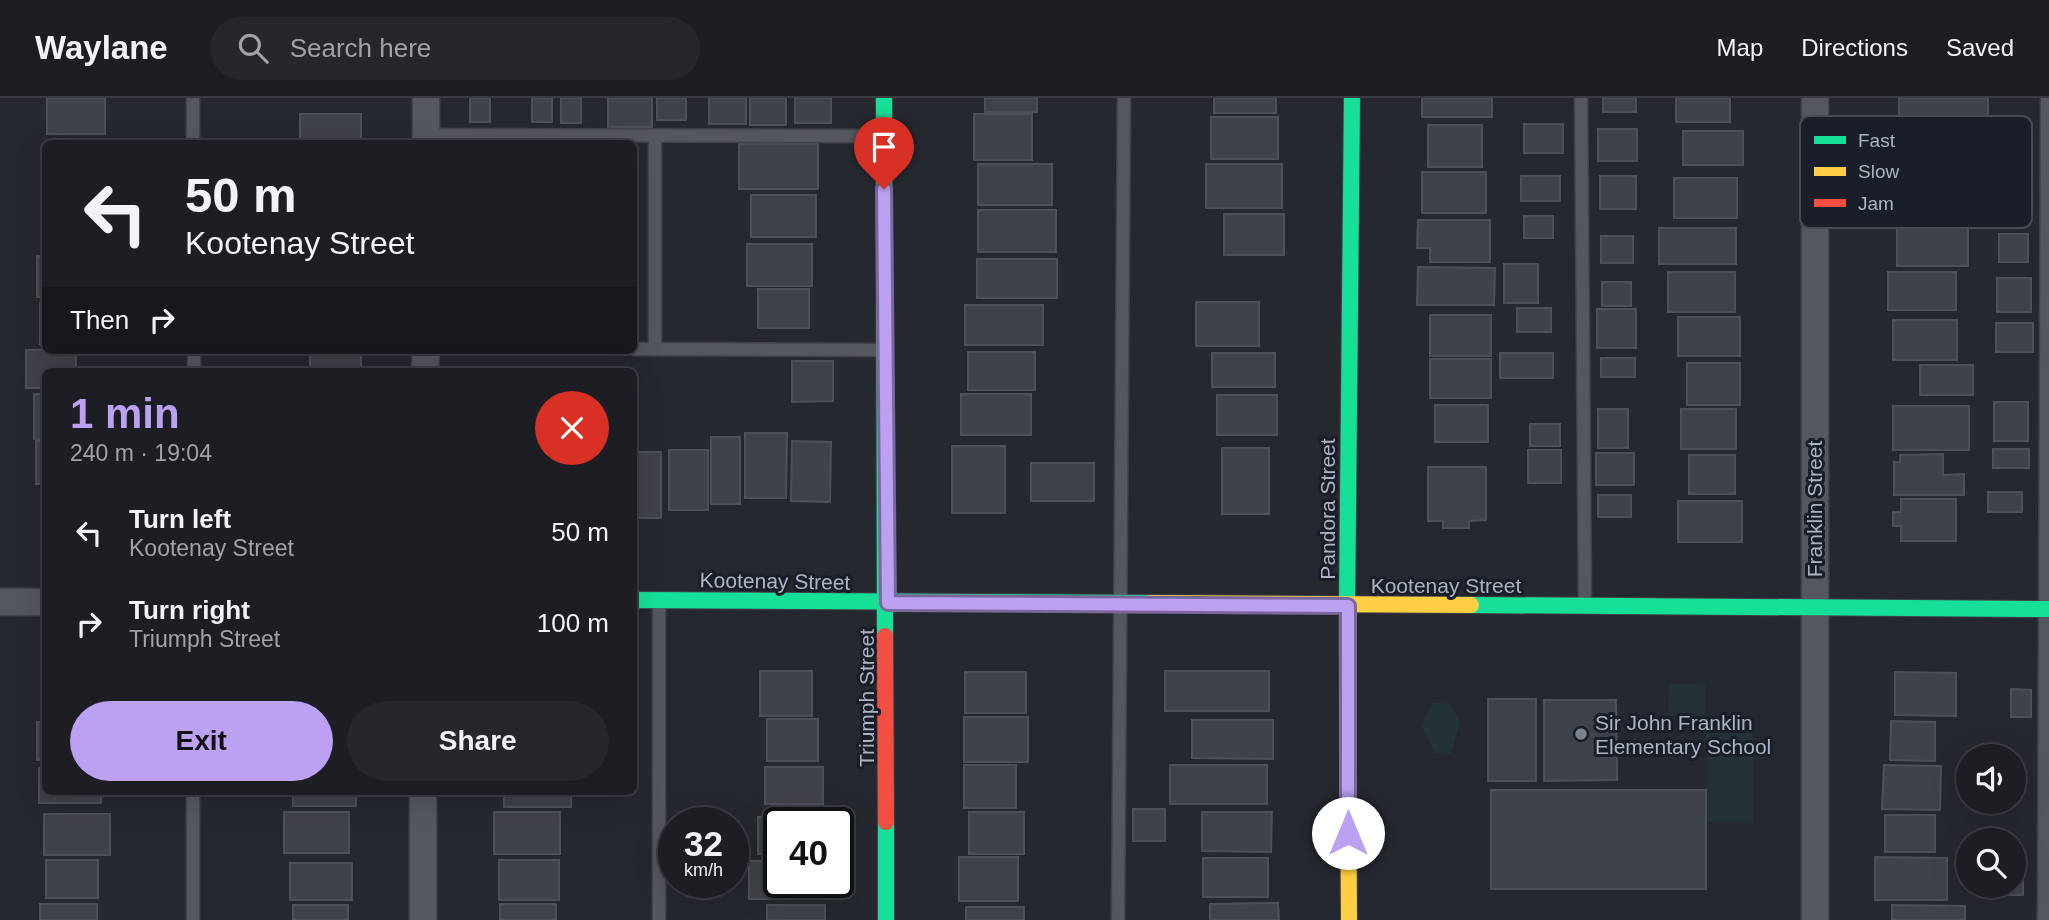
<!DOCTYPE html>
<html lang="en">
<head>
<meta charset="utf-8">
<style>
	:root { --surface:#1c1e23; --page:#25272b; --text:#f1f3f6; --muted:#a0a2a6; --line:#3a3c41; --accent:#bca0f2 }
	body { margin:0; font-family:Arial,sans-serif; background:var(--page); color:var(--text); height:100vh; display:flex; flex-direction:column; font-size:26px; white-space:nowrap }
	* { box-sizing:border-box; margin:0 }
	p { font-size:23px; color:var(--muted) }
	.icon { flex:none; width:38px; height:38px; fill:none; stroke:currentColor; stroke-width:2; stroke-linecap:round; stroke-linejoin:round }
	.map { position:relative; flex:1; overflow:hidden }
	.drawer { position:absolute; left:42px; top:270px; width:595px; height:427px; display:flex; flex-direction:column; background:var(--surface); border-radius:10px; box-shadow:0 7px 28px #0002,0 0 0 2px var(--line) }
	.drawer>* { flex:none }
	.hud { position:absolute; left:42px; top:42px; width:595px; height:214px; border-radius:10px; box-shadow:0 7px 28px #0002,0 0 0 2px var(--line); background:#1c1e23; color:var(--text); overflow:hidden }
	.controls { position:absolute; left:1956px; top:646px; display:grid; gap:14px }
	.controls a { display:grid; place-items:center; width:70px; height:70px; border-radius:50%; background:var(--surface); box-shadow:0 7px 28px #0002,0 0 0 2px var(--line); font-size:35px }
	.speed { position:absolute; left:658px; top:709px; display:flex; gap:14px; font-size:35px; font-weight:700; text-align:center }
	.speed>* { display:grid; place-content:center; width:91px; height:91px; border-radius:50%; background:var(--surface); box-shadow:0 7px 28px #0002,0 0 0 2px var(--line); line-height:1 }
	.speed small { font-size:18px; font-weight:400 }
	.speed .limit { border:4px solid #111; border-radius:10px; background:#fff; color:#111 }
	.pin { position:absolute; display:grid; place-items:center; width:60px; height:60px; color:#fff; margin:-72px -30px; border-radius:50% 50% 50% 0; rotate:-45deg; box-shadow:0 0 7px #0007 }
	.pin .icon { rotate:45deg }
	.me { position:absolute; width:77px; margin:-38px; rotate:0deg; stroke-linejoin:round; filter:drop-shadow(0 0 5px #0008) }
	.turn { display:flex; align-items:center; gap:24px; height:147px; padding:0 28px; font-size:32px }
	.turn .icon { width:91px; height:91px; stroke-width:2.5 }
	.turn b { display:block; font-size:49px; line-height:60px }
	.then { display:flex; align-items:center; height:66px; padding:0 28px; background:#0003; gap:14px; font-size:26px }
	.round { display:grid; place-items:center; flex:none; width:74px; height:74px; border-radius:37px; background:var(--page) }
	.head { display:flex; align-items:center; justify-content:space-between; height:119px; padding:0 28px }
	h1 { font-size:42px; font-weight:700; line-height:52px; color:var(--accent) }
	.primary-button { display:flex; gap:14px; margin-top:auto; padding:14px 28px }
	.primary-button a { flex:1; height:80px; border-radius:42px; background:var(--accent); color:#111; font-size:28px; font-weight:700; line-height:80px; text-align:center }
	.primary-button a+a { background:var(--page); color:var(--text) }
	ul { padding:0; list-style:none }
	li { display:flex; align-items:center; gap:21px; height:91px; padding:0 28px }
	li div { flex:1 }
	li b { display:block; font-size:26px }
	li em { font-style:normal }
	header { display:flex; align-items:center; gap:42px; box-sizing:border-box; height:98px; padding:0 35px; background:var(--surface); border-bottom:2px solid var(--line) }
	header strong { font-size:33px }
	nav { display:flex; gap:38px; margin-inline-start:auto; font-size:24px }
	.search { width:490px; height:63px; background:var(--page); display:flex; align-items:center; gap:18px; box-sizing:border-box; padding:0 24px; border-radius:38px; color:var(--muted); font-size:26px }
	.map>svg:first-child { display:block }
	.green { fill:#233235 }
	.building { fill:#3f4248; stroke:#4c5058; stroke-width:2 }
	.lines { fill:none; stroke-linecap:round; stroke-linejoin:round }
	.lane-casing { stroke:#414349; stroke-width:15 }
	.street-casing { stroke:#414349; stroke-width:29 }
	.fast-casing { stroke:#414349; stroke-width:18 }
	.slow-casing { stroke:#414349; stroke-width:18 }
	.jam-casing { stroke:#414349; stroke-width:18 }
	.lane { stroke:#54575e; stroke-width:12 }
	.street { stroke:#54575e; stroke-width:26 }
	.fast { stroke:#16e098; stroke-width:16 }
	.slow { stroke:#ffcf43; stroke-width:16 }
	.jam { stroke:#f24e42; stroke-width:16 }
	.route-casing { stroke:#7a689d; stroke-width:18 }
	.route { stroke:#bca0f2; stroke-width:12 }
	.poi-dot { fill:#7d828f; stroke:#191e29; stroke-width:2.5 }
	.labels { text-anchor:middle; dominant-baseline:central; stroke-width:6; stroke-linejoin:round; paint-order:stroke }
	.street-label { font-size:21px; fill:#adb3c2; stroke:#191e29 }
	.poi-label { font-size:21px; fill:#adb3c2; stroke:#191e29; text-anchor:start }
	.key { fill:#191e29; stroke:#454b57; stroke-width:2 }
	.key-label { font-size:19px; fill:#adb3c2 }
</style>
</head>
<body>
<header>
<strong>Waylane</strong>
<div class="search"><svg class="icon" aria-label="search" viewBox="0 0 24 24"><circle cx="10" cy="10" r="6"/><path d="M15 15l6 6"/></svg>Search here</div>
<nav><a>Map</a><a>Directions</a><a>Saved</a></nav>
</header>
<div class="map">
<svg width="2049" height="822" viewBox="0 0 2049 822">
	<rect width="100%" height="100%" fill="#25282f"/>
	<g class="green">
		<path d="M1705,585V617L1668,618L1669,586Z"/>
		<path d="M1449,604L1460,624L1451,656L1435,655L1421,627L1433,605Z"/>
		<rect x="1707" y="626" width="46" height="98"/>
	</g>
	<g class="building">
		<rect x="47" y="0" width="58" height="36"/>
		<rect x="470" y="0" width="20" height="24"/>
		<rect x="532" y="0" width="20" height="24"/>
		<rect x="561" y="0" width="20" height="25"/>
		<rect x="608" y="0" width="44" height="29"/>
		<rect x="657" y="0" width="29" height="22"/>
		<rect x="709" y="0" width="37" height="26"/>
		<rect x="750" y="0" width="36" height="27"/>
		<rect x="795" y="0" width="36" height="25"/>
		<rect x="985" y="0" width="52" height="14"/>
		<rect x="1214" y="0" width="62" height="15"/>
		<rect x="1422" y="0" width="70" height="19"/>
		<rect x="1603" y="0" width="33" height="14"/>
		<rect x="1676" y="0" width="54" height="24"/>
		<rect x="1899" y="0" width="89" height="29"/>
		<rect x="300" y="16" width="61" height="30"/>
		<rect x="974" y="16" width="58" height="46"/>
		<rect x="1211" y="19" width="67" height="42"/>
		<rect x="1524" y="26" width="39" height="29"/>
		<rect x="1428" y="27" width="54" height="42"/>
		<rect x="1598" y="31" width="39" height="32"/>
		<rect x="1683" y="33" width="60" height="34"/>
		<rect x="739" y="46" width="79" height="45"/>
		<rect x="978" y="66" width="74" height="41"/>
		<rect x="1206" y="66" width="76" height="44"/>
		<rect x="1422" y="74" width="64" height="41"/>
		<rect x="1521" y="78" width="39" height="25"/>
		<rect x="1600" y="78" width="36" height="33"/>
		<rect x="1674" y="80" width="63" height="40"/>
		<rect x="751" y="97" width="65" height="42"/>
		<rect x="978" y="112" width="78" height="42"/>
		<rect x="1224" y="116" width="60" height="41"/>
		<rect x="1524" y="118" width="29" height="22"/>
		<path d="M1418,122H1490V164H1430V150H1417Z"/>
		<rect x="1897" y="129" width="71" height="39"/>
		<rect x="1659" y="130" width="77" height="36"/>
		<rect x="1999" y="136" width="29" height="28"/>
		<rect x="1601" y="138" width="32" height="27"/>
		<rect x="747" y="146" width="65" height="42"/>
		<rect x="37" y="158" width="9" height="41"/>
		<rect x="977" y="161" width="80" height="39"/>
		<rect x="1504" y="166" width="34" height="39"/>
		<path d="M1418,169L1495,170L1494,207H1417Z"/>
		<rect x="1668" y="174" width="67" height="40"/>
		<rect x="1888" y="174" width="68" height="38"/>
		<rect x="1997" y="180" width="34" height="34"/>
		<rect x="1602" y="184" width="29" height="24"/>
		<rect x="758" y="191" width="51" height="39"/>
		<rect x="1196" y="204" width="63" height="44"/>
		<rect x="40" y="205" width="6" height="41"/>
		<rect x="965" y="207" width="78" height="40"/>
		<rect x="1517" y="210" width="34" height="24"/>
		<rect x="1597" y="211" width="39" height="39"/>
		<rect x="1430" y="217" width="61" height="41"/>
		<rect x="1678" y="219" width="62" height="39"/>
		<rect x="1893" y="222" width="64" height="40"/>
		<rect x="1996" y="225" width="37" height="29"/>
		<path d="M26,252H76V273H46V290H26Z"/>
		<rect x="310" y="253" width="51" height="20"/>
		<rect x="968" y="254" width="67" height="38"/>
		<rect x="1212" y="255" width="63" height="34"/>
		<rect x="1500" y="255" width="53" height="25"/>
		<rect x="1601" y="260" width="34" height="19"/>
		<rect x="1430" y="261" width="61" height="39"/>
		<path d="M792,263H833V303L792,304Z"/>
		<rect x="1687" y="265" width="53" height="42"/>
		<rect x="1920" y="267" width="53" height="30"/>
		<rect x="34" y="296" width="12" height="45"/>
		<rect x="961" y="296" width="70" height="41"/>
		<rect x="1217" y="297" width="60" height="40"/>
		<rect x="1994" y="304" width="34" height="39"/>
		<rect x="1435" y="307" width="53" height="37"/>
		<rect x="1893" y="308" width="76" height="44"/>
		<rect x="1598" y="311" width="30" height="39"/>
		<rect x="1681" y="311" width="55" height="40"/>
		<rect x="1530" y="326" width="30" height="22"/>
		<path d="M745,335H787L786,400H745Z"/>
		<rect x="711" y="339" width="29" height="67"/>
		<rect x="36" y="343" width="10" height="43"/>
		<path d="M792,343L831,344L830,404L791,403Z"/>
		<rect x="952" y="348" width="53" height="67"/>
		<rect x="1222" y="350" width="47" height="66"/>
		<rect x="1993" y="351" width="36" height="19"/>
		<rect x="669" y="352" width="39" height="60"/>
		<rect x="1528" y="352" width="33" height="33"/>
		<rect x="634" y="354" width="27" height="66"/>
		<rect x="1596" y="355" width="38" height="32"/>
		<path d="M1943,356V377L1964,376V397H1894V364H1900V357Z"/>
		<rect x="1689" y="357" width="46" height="39"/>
		<rect x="1031" y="365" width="63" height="38"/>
		<path d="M1428,369H1486V422L1469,423V430H1443V423H1428Z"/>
		<rect x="1988" y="394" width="34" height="20"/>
		<rect x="1598" y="397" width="33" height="22"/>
		<path d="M1901,401H1956V443H1901V428H1893V414H1901Z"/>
		<rect x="1678" y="403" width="64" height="41"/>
		<rect x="760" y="573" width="52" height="45"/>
		<rect x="1165" y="573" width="104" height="40"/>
		<rect x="965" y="574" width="61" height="41"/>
		<path d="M1895,574L1956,575V618L1895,617Z"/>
		<path d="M2011,591L2031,592V619H2011Z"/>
		<rect x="1488" y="601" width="48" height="82"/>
		<path d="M1544,602H1616L1617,682L1544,683Z"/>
		<rect x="964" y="619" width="64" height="45"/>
		<rect x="767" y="621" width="51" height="42"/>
		<path d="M1192,622H1273V661L1192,660Z"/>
		<path d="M1891,623L1935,624V663L1890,662Z"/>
		<rect x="37" y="624" width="9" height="38"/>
		<rect x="964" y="667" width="52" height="43"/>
		<rect x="1170" y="667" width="97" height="39"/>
		<path d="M1884,667L1941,668L1940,712L1882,711Z"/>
		<rect x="765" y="669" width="58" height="37"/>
		<path d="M39,670H46V693H101V705H39Z"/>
		<rect x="1491" y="692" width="215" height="99"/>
		<rect x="293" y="693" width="63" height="15"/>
		<rect x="504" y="693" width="67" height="16"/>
		<rect x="1133" y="711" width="32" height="32"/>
		<rect x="284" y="714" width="65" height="41"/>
		<rect x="494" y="714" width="66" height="42"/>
		<rect x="969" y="714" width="55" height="42"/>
		<path d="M1202,714H1272L1271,754L1202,753Z"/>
		<rect x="44" y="716" width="66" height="41"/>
		<rect x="1885" y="717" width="50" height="37"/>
		<path d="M758,719H818V724H779V756H758Z"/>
		<rect x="959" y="759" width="59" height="44"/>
		<path d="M1875,759L1947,760V802H1875Z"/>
		<rect x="1203" y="760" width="65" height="39"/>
		<rect x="46" y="762" width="52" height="38"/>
		<rect x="499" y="762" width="60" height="40"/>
		<path d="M749,763H779V784H813V801H749Z"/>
		<path d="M2014,764H2023V797H1988V788H2014Z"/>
		<rect x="290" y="765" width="62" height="37"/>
		<path d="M1278,805L1279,822H1210V806Z"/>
		<rect x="40" y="806" width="57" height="16"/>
		<rect x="500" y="806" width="56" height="16"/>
		<rect x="293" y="807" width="55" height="15"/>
		<rect x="767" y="807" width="58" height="15"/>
		<path d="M1892,807L1965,808V822H1892Z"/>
		<rect x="966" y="809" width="58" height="13"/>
	</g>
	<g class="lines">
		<defs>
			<g id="lane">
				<path d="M193,0V46"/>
				<path d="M1581,0L1585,504"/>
				<path d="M426,37L880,38"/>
				<path d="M655,38V251"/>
				<path d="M634,251L880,252"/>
				<path d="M194,252V273"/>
				<path d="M193,822V693"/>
				<path d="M659,822V504"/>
				<path d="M1118,822L1124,0"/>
				<path d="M2044,822L2047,0"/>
			</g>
			<g id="street">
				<path d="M1815,0V822"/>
				<path d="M426,46V0"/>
				<path d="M425,273L426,252"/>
				<path d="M0,504H46"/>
				<path d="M423,822V693"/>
			</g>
			<g id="fast">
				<path d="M884,0L885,538"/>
				<path d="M634,502L1151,505"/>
				<path d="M1471,507L2049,511"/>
				<path d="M1347,510L1352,0"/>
				<path d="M886,724V822"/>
			</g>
			<g id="slow">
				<path d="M1151,505L1471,507"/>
				<path d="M1347,510L1349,822"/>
			</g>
			<path id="jam" d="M885,538L886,724"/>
		</defs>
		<use href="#lane" class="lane-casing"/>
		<use href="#street" class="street-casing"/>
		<use href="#fast" class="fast-casing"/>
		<use href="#slow" class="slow-casing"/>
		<use href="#jam" class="jam-casing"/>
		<use href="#lane" class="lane"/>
		<use href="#street" class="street"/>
		<use href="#fast" class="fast"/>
		<use href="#slow" class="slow"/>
		<use href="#jam" class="jam"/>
	</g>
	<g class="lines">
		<defs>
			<path id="route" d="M884,91L888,505L1348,508V735"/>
		</defs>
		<use href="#route" class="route-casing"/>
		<use href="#route" class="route"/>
	</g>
	<circle class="poi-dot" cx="1581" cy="636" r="7"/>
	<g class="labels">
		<g class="street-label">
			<text transform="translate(1327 411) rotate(-90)">Pandora Street</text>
			<text transform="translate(1814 411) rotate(-90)">Franklin Street</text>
			<text transform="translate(775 483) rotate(1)">Kootenay Street</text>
			<text x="1446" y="487">Kootenay Street</text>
			<text transform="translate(866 600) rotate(-90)">Triumph Street</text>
		</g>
		<g class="poi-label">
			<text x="1595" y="624">Sir John Franklin<tspan x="1595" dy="24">Elementary School</tspan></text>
		</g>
	</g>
	<rect x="1800" y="18" width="232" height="112" rx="10" class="key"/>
	<rect x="1814" y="38" width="32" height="8" fill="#16e098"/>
	<rect x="1814" y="69" width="32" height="9" fill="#ffcf43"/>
	<rect x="1814" y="101" width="32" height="8" fill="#f24e42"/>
	<g class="key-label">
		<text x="1858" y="49">Fast</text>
		<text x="1858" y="80">Slow</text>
		<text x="1858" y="112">Jam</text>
	</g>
</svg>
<div class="controls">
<a><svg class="icon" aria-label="sound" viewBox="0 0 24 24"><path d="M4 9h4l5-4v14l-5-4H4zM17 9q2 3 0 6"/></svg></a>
<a><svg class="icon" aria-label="search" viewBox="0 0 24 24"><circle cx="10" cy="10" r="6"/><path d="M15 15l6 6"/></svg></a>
</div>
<div class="speed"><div>32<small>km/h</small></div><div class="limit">40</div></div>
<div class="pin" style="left:884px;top:91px;background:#d93025"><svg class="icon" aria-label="arrive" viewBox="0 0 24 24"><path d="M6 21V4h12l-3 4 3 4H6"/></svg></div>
<svg class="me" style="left:1348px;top:735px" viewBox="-20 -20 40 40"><circle r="19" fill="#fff"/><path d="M0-13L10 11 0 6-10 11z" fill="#bca0f2"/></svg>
<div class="hud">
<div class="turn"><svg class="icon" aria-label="left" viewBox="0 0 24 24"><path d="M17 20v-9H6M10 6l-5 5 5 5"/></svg><div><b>50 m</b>Kootenay Street</div></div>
<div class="then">Then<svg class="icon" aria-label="right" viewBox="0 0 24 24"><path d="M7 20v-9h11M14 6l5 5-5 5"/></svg></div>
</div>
<section class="drawer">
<div class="head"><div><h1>1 min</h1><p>240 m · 19:04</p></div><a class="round" style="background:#d93025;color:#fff"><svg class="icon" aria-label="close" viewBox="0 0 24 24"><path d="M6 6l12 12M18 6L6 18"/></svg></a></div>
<ul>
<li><svg class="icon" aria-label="left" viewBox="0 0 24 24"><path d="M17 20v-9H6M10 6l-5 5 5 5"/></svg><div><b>Turn left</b><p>Kootenay Street</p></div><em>50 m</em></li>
<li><svg class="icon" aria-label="right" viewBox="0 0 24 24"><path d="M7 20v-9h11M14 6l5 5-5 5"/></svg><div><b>Turn right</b><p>Triumph Street</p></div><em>100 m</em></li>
</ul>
<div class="primary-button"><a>Exit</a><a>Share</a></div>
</section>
</div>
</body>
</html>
